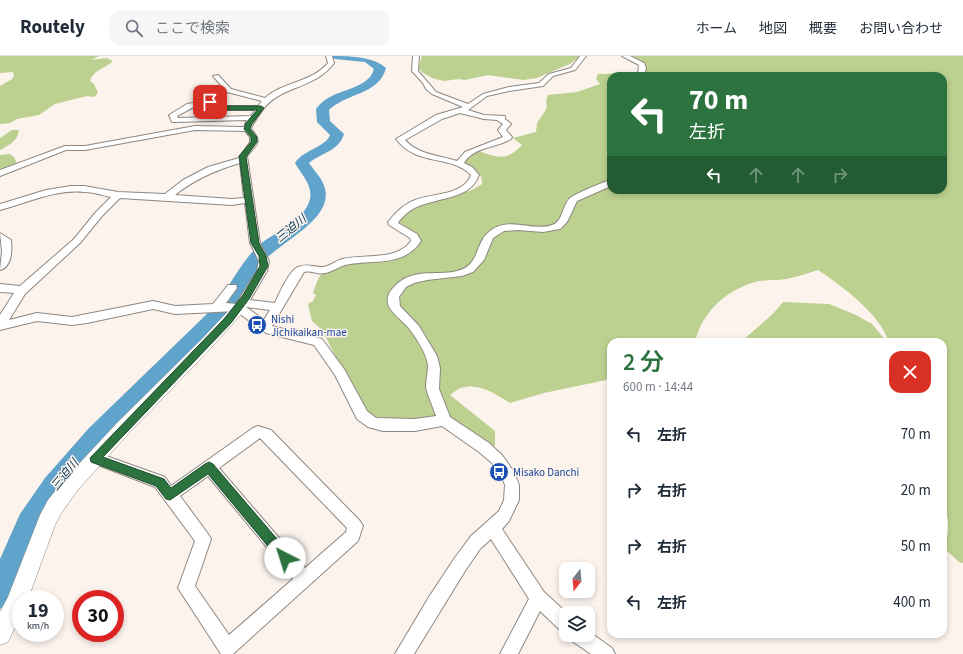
<!DOCTYPE html>
<html lang="ja">
<head>
<meta charset="utf-8">
<style>
	:root { --surface:#fff; --page:#f6f6f7; --text:#1f2937; --muted:#747a83; --line:#e0e1e3; --accent:#2c7340 }
	body { margin:0; font-family:"Source Sans 3","Noto Sans JP",sans-serif; background:var(--page); color:var(--text); height:100vh; display:flex; flex-direction:column; font-size:15px; white-space:nowrap }
	* { box-sizing:border-box; margin:0 }
	p { font-size:13px; color:var(--muted) }
	.icon { flex:none; width:22px; height:22px; fill:none; stroke:currentColor; stroke-width:2; stroke-linecap:round; stroke-linejoin:round }
	.map { position:relative; flex:1; overflow:hidden }
	.details { position:absolute; left:607px; top:282px; width:340px; height:300px; display:flex; flex-direction:column; background:var(--surface); border-radius:12px; box-shadow:0 2px 6px #0003 }
	.details>* { flex:none }
	.banner { position:absolute; left:607px; top:16px; width:340px; height:122px; border-radius:12px; box-shadow:0 2px 6px #0003; background:#2c7340; color:#fff; overflow:hidden }
	.needle { width:26px; rotate:196deg }
	.fabs { position:absolute; left:559px; top:506px; display:grid; gap:8px }
	.fabs a { display:grid; place-items:center; width:36px; height:36px; border-radius:8px; background:var(--surface); box-shadow:0 2px 6px #0003; font-size:20px }
	.speed { position:absolute; left:12px; top:534px; display:flex; gap:8px; font-size:20px; font-weight:700; text-align:center }
	.speed>* { display:grid; place-content:center; width:52px; height:52px; border-radius:50%; background:var(--surface); box-shadow:0 2px 6px #0003; line-height:1 }
	.speed small { font-size:10px; font-weight:400 }
	.speed .limit { border:6px solid #d22; background:#fff; color:#111 }
	.pin { position:absolute; display:grid; place-items:center; width:34px; height:34px; color:#fff; margin:-17px; border-radius:8px; box-shadow:0 2px 6px #0006 }
	.me { position:absolute; width:44px; margin:-22px; rotate:320deg; stroke-linejoin:round; filter:drop-shadow(0 0 3px #0008) }
	.turn { display:flex; align-items:center; gap:14px; height:84px; padding:0 16px; font-size:18px }
	.turn .icon { width:52px; height:52px; stroke-width:2.5 }
	.turn b { display:block; font-size:28px; line-height:34px }
	.lanes { display:flex; align-items:center; height:38px; padding:0 16px; background:#0003; justify-content:center; gap:20px; direction:ltr }
	.lanes .off { opacity:.35 }
	.round { display:grid; place-items:center; flex:none; width:42px; height:42px; border-radius:12px; background:var(--page) }
	.overview { display:flex; align-items:center; justify-content:space-between; height:68px; padding:0 16px }
	h1 { font-size:24px; font-weight:600; line-height:30px; color:var(--accent) }
	ul { padding:0; list-style:none }
	li { display:flex; align-items:center; gap:12px; height:56px; padding:0 16px }
	li div { flex:1 }
	li b { display:block; font-size:15px }
	li em { font-style:normal }
	header { display:flex; align-items:center; gap:24px; box-sizing:border-box; height:56px; padding:0 20px; background:var(--surface); border-bottom:1px solid var(--line) }
	header strong { font-size:19px }
	nav { display:flex; gap:22px; margin-inline-start:auto; font-size:14px }
	.search { width:280px; height:36px; background:var(--page); display:flex; align-items:center; gap:10px; box-sizing:border-box; padding:0 14px; border-radius:12px; color:var(--muted); font-size:15px }
	.map>svg:first-child { display:block }
	.green { fill:#bcd190; fill-rule:evenodd }
	.lines { fill:none; stroke-linecap:round; stroke-linejoin:round }
	.river { fill:#60a3cb; fill-rule:evenodd }
	.minor-casing { stroke:#8e8781; stroke-width:2 }
	.tertiary-casing { stroke:#8e8781; stroke-width:1 }
	.minor { fill:#fff; fill-rule:evenodd }
	.tertiary { fill:#fff; fill-rule:evenodd }
	.route { fill:#2c7340; stroke:#1d4b2a }
	.labels { text-anchor:middle; dominant-baseline:central; stroke-width:3; stroke-linejoin:round; paint-order:stroke }
	.transit-label { font-size:11px; fill:#164399; stroke:#fcf3ed; text-anchor:start }
	.water-label { font-size:12px; font-style:italic; fill:#07405c; stroke:#fcf3ed }
</style>
</head>
<body>
<header>
<strong>Routely</strong>
<div class="search"><svg class="icon" aria-label="search" viewBox="0 0 24 24"><circle cx="10" cy="10" r="6"/><path d="M15 15l6 6"/></svg>ここで検索</div>
<nav><a>ホーム</a><a>地図</a><a>概要</a><a>お問い合わせ</a></nav>
</header>
<div class="map">
<svg width="963" height="598" viewBox="0 0 963 598">
	<rect width="100%" height="100%" fill="#fcf3ed"/>
	<g class="green">
		<path d="M0,0H99L91,4L107,2L113,5C105,13 94,13 90,25L94,28L98,37L94,41L87,40L55,48L39,59L17,63L10,67L0,68V30L12,23L14,20L13,16L0,17Z"/>
		<path d="M422,0H580L570,8L546,18L537,22L523,24L488,19L465,24L459,23L444,25L432,22L423,17L418,12Z"/>
		<path d="M632,0H963V507L959,506L944,492L948,477V463L943,450V385L944,384L943,382V286H889C879,257 843,231 818,214C808,217 797,221 786,223C775,225 762,223 752,227C724,236 702,257 695,286H611V323L544,337L510,347C496,338 478,326 461,332C457,333 453,337 450,339L495,375V390L485,388L463,374L415,365H382L366,356L362,345L354,336L322,274L312,265L308,248L313,245L316,239L313,237L314,234C316,229 318,221 322,218C338,202 421,210 420,183L398,166C409,148 442,142 462,136L470,135L482,128C483,115 472,112 462,106L467,102L479,95C498,102 507,105 522,89L513,82L536,76L537,67L547,52L546,45L548,39L577,36L600,28L596,23L598,18C614,18 628,16 644,17L646,12L641,4ZM611,20H943V134H611Z"/>
		<path d="M12,74H19C18,85 9,89 0,94V82Z"/>
		<path d="M10,98L14,101L17,108L0,116V99Z"/>
		<path d="M783,246L829,248L856,259L872,268L887,286H741C755,272 771,262 783,246Z"/>
	</g>
	<g class="lines">
		<path class="river" d="M329,0C348,0 373,0 386,12C379,39 346,37 329,54L330,65L344,78C339,95 321,97 309,107C315,116 323,123 325,133C333,163 280,186 264,205C260,211 257,217 253,223C244,237 236,251 225,264C164,331 90,389 44,468C29,493 21,522 10,549L0,553V503L20,458L45,422L89,372L211,254C228,235 238,210 256,192C272,176 304,167 310,143C313,129 301,118 295,107C303,94 326,91 330,79L317,66L316,53C331,31 368,36 374,13L365,6L335,3Z"/>
		<defs>
			<g id="minor">
				<path d="M326,0H332L334,7C315,33 283,29 264,52C259,59 254,65 251,73C263,86 257,88 247,100L260,187L269,205L267,215L250,244L275,247C279,238 289,215 298,211C306,207 313,211 322,211C329,211 335,205 342,203C363,198 397,205 411,185L410,182L389,169L388,166C395,157 404,148 415,144C432,137 463,140 471,119C451,98 417,111 396,83L436,59L463,51L432,38L426,33L423,27L412,15L413,0H419L418,15L436,36L468,48L483,38L509,31L539,27L549,18L571,12L580,0H586L575,14L553,20L543,30L509,35L487,40L468,54L484,59L505,60V63L511,68L506,74L512,81L511,83C497,92 473,91 464,107L472,111L479,119C469,148 427,139 406,158C403,161 399,164 398,167L417,178L421,185C403,212 372,203 345,209C338,211 332,216 325,217C318,219 311,214 304,216L272,270L322,283L344,313L367,355L376,362L415,363L436,360C433,350 428,341 426,331C426,324 428,317 428,310C427,297 415,280 407,270C400,262 385,253 388,241C389,236 393,232 396,229C416,209 445,223 465,212C479,204 477,184 490,175C509,160 532,176 552,169C563,166 562,150 570,142C575,138 603,126 611,124V130L577,145L567,166L560,173L543,176L518,174L504,175L493,182L484,204L473,216L462,220L427,224L414,227L406,231L399,241L400,250L419,270L437,300L440,312L439,333L450,361L489,387L502,399L514,416L519,429V444L509,465L502,473L544,536L567,557L566,577L560,574L540,555L518,598H500L529,543L491,483L480,493L465,515L414,598H395L429,541L454,503L471,480L499,455L504,444L505,429L501,419L492,407L479,396L442,370L415,375H383L368,371L357,363L335,319L314,289L266,277L236,255L175,258L153,253L87,267L72,269L37,265L0,274V259L14,237L0,236V228L20,230L74,183L96,156L111,141C102,139 93,136 84,136C55,133 28,147 0,154V148L46,134L71,130H84L118,136L165,138L183,124L208,111L239,102L250,86V81L245,75L195,74L85,94H66L0,120V114L65,90H85L195,70L244,71L247,64L175,66H172L169,59L187,48L210,44L224,50H258L262,45L227,36L213,20L218,19L231,33L265,42C284,25 311,27 328,7ZM209,48L223,54H255L251,60L178,62L177,60L192,52ZM460,57L484,63L497,64L503,68L498,74L503,81L465,96L457,105C438,99 419,99 405,84L442,63ZM240,107L244,142L232,143L175,139C195,123 216,114 240,107ZM120,142L232,149L245,147L250,187L259,205L257,215L236,248L226,247L237,232L236,229H228L213,248L175,250L153,245L72,261L37,257L9,264L25,238L80,187L102,160ZM246,251L270,254L264,264Z"/>
				<path d="M622,0H630L644,7L646,12L644,20H636L638,18L639,9Z"/>
				<path d="M0,177L11,184C12,194 12,211 0,214L2,195Z"/>
				<path d="M258,370L271,374L360,465L363,470L358,485L233,598H221L178,532L195,485L155,431L90,406L88,402L90,398L95,396L165,421L171,430L253,372ZM260,382L347,472L346,476L305,512L219,412ZM208,420L293,523L229,579L195,530L211,483L208,478L180,440Z"/>
				<path d="M588,575L612,592L615,598H591L572,585L569,579H588Z"/>
			</g>
			<path id="tertiary" d="M239,247L244,249L246,252L244,255L212,291L129,377L77,435L62,456L55,469L28,543H21V559L8,586L0,589V556L8,541L40,459L48,444L65,423L117,367L202,283L234,249Z"/>
		</defs>
		<use href="#minor" class="minor-casing"/>
		<use href="#tertiary" class="tertiary-casing"/>
		<use href="#minor" class="minor"/>
		<use href="#tertiary" class="tertiary"/>
	</g>
	<path class="route" d="M210,45L224,50H261L264,52L252,68L250,73L257,81V86L246,101L259,187L266,200L268,210L249,243L231,267L103,401L164,423L171,432L205,408L209,406L213,408L289,497L291,502L289,506L285,508L281,506L208,418L170,444L166,443L156,430L91,406L90,402L224,263L243,239L260,210L259,200L251,187L239,100L251,86V81L244,73L246,67L257,54H223L208,47V45Z"/>
	<defs>
		<symbol id="bus-disc" viewBox="-11 -11 22 22"><circle r="9.5" fill="#1a4fb4" stroke="#fcf3ed"/><path d="M-5-6H5V4H4V6H2V4H-2V6H-4V4H-5ZM-3.5-4V0h7V-4ZM-3.5 1.2v1.5H-2V1.2ZM2 1.2v1.5H3.5V1.2Z" fill="#fff"/></symbol>
	</defs>
	<g fill-rule="evenodd">
		<use href="#bus-disc" x="246" y="258" width="22" height="22"/>
		<use href="#bus-disc" x="488" y="405" width="22" height="22"/>
	</g>
	<g class="labels">
		<g class="transit-label">
			<text x="271" y="263">Nishi<tspan x="271" dy="13">Jichikaikan-mae</tspan></text>
			<text x="513" y="416">Misako Danchi</text>
		</g>
		<g class="water-label">
			<text transform="translate(291 173) rotate(-39)">三迫川</text>
			<text transform="translate(65 419) rotate(-51)">三迫川</text>
		</g>
	</g>
</svg>
<div class="fabs">
<a><svg class="needle" viewBox="-14 -14 28 28"><path d="M0-13l5 13h-10z" fill="#e53935"/><path d="M0 13l5-13h-10z" fill="#747a83"/></svg></a>
<a><svg class="icon" aria-label="layers" viewBox="0 0 24 24"><path d="M12 4l9 5-9 5-9-5zM3 14l9 5 9-5"/></svg></a>
</div>
<div class="speed"><div>19<small>km/h</small></div><div class="limit">30</div></div>
<div class="pin" style="left:210px;top:46px;background:#d93025"><svg class="icon" aria-label="arrive" viewBox="0 0 24 24"><path d="M6 21V4h12l-3 4 3 4H6"/></svg></div>
<svg class="me" style="left:285px;top:502px" viewBox="-20 -20 40 40"><circle r="19" fill="#fff"/><path d="M0-13L10 11 0 6-10 11z" fill="#2c7340"/></svg>
<div class="banner">
<div class="turn"><svg class="icon" aria-label="left" viewBox="0 0 24 24"><path d="M17 20v-9H6M10 6l-5 5 5 5"/></svg><div><b>70 m</b>左折</div></div>
<div class="lanes"><svg class="icon" aria-label="left" viewBox="0 0 24 24"><path d="M17 20v-9H6M10 6l-5 5 5 5"/></svg><svg class="icon off" aria-label="ahead" viewBox="0 0 24 24"><path d="M12 20V5M6 11l6-6 6 6"/></svg><svg class="icon off" aria-label="ahead" viewBox="0 0 24 24"><path d="M12 20V5M6 11l6-6 6 6"/></svg><svg class="icon off" aria-label="right" viewBox="0 0 24 24"><path d="M7 20v-9h11M14 6l5 5-5 5"/></svg></div>
</div>
<section class="details">
<div class="overview"><div><h1>2 分</h1><p>600 m · 14:44</p></div><a class="round" style="background:#d93025;color:#fff"><svg class="icon" aria-label="close" viewBox="0 0 24 24"><path d="M6 6l12 12M18 6L6 18"/></svg></a></div>
<ul>
<li><svg class="icon" aria-label="left" viewBox="0 0 24 24"><path d="M17 20v-9H6M10 6l-5 5 5 5"/></svg><div><b>左折</b></div><em>70 m</em></li>
<li><svg class="icon" aria-label="right" viewBox="0 0 24 24"><path d="M7 20v-9h11M14 6l5 5-5 5"/></svg><div><b>右折</b></div><em>20 m</em></li>
<li><svg class="icon" aria-label="right" viewBox="0 0 24 24"><path d="M7 20v-9h11M14 6l5 5-5 5"/></svg><div><b>右折</b></div><em>50 m</em></li>
<li><svg class="icon" aria-label="left" viewBox="0 0 24 24"><path d="M17 20v-9H6M10 6l-5 5 5 5"/></svg><div><b>左折</b></div><em>400 m</em></li>
</ul>
</section>
</div>
</body>
</html>
